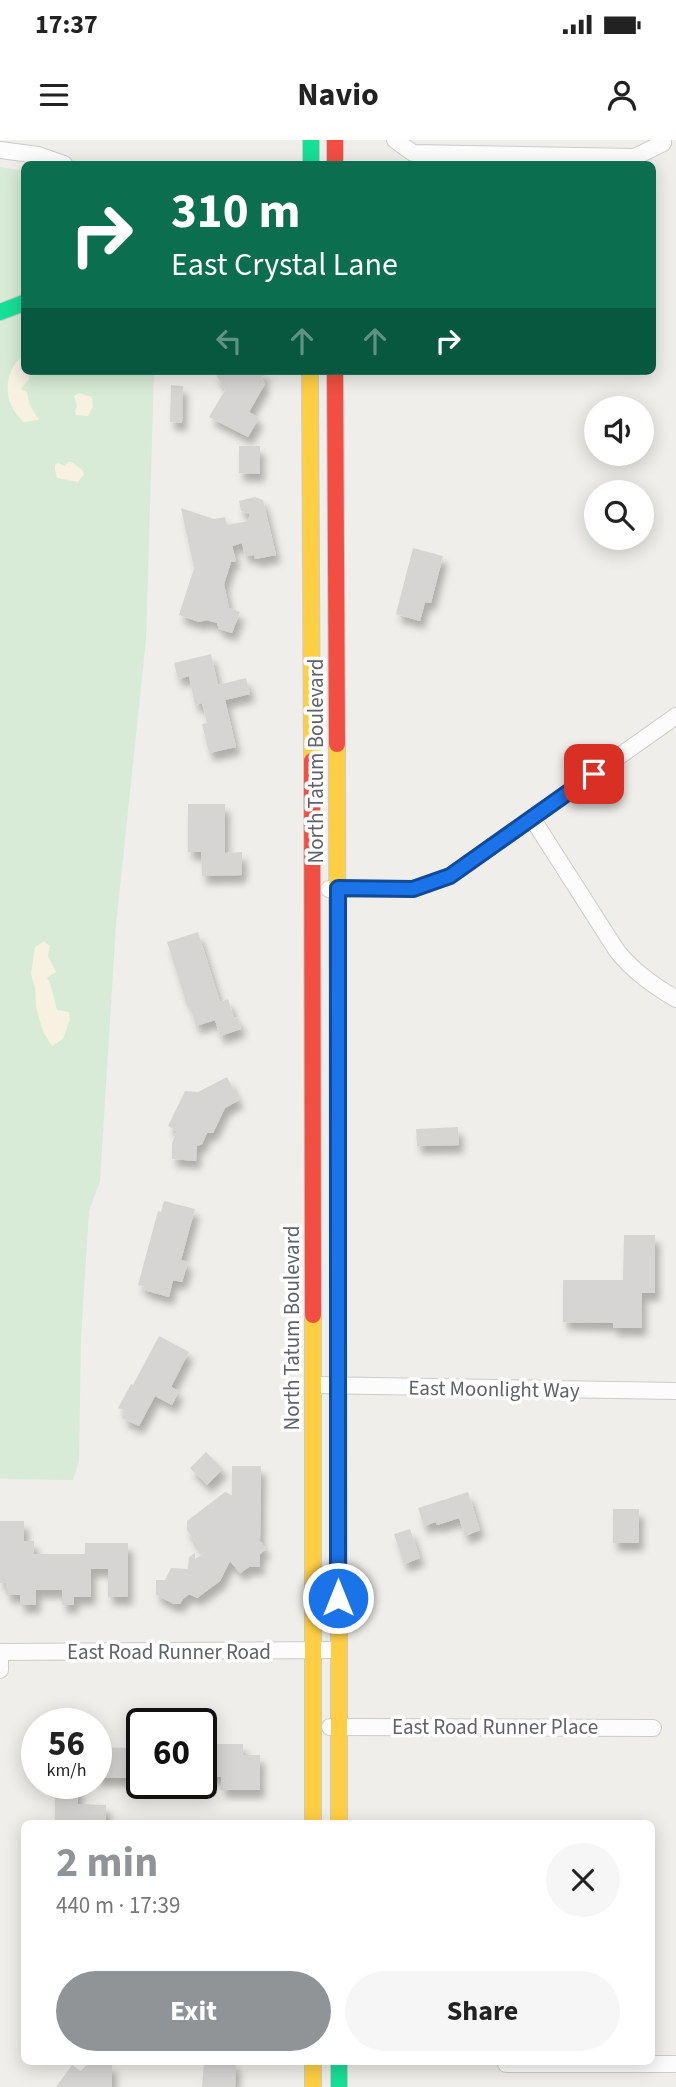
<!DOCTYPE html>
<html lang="en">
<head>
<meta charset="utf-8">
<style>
	:root { --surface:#fff; --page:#f6f6f6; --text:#222; --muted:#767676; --accent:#919496 }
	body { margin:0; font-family:"Source Sans 3",sans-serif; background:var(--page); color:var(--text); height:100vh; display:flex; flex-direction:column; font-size:26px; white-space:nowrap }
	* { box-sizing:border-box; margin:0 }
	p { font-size:23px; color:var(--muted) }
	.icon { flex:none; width:38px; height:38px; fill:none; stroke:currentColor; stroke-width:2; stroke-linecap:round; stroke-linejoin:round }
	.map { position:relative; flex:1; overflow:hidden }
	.sheet { position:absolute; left:21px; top:1680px; width:634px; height:245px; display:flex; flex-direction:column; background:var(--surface); border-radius:10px; box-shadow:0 4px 18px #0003 }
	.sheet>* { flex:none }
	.banner { position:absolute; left:21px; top:21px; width:635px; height:214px; border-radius:10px; box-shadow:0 4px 18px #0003; background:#0b6e4f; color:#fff; overflow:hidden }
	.tools { position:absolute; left:584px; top:256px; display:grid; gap:14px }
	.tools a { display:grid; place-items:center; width:70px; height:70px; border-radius:50%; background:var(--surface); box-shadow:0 4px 18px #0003; font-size:35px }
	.speed { position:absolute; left:21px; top:1568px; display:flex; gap:14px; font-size:35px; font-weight:700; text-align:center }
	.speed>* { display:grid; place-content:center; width:91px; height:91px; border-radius:50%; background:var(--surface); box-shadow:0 4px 18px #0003; line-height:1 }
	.speed small { font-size:18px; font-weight:400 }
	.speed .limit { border:4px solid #111; border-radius:10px; background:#fff; color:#111 }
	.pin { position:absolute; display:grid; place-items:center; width:60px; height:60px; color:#fff; margin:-30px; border-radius:14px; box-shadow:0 4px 10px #0006 }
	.me { position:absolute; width:77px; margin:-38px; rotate:0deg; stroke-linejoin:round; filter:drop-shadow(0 0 5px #0008) }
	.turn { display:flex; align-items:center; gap:24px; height:147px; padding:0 35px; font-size:32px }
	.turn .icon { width:91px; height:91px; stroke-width:2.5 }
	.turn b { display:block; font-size:49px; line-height:60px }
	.lanes { display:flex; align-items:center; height:66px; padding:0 35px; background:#0003; justify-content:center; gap:35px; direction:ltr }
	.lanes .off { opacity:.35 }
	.round { display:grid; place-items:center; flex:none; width:74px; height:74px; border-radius:37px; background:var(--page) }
	.headline { display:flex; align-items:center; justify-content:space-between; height:119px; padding:0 35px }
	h1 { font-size:42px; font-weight:700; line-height:52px; color:var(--accent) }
	.button { display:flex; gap:14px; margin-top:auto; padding:14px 35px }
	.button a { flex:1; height:80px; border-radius:42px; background:var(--accent); color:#fff; font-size:28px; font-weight:700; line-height:80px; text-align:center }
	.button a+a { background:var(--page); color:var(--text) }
	.status { display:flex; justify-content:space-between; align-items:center; height:49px; padding:0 35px; background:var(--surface); direction:ltr }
	.status svg { height:19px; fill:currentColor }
	header { display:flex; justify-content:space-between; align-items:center; height:91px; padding:0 35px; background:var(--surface); font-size:32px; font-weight:700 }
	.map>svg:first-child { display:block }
	.green { fill:#d8ebd6 }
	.sand { fill:#f6f1e1 }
	.building { fill:#d6d5d3; filter:url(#shadow) }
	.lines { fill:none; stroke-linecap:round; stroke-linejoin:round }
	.street-casing { stroke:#cbcccc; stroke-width:18 }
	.fast-casing { stroke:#cacacb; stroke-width:18 }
	.slow-casing { stroke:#cacacb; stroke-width:18 }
	.jam-casing { stroke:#cacacb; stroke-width:18 }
	.street { stroke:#fdfcfc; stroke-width:16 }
	.fast { stroke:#16e098; stroke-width:16 }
	.slow { stroke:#ffcf43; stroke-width:16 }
	.jam { stroke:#f24e42; stroke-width:16 }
	.route-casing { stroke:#114b97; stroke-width:18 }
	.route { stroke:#1a73e8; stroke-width:12 }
	.labels { text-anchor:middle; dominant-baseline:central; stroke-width:7; stroke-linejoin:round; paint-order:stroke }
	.street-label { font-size:21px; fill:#5f6368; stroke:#fff }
</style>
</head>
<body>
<div class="status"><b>17:37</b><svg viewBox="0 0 49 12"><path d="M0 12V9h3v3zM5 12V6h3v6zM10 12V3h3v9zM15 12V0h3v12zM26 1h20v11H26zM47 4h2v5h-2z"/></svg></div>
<header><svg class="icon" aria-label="menu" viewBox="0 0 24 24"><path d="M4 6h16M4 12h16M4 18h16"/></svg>Navio<svg class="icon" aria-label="person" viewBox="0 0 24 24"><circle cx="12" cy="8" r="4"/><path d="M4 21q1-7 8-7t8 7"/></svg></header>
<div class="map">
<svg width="676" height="1947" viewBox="0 0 676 1947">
	<defs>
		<filter id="shadow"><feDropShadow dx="4.5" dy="8" stdDeviation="3.5" flood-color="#0004"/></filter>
	</defs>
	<rect width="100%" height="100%" fill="#efeeea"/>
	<path class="green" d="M0,27L24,31V231H154L146,500L116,785L100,1041L89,1071L81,1198L79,1322L73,1340L0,1339Z"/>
	<g class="sand">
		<path d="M21,218H24V231H29V239L21,249L27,252L29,263L39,280L23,282C19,277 14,272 12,267C4,252 7,228 21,218Z"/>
		<path d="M79,253L92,257L93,267L88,276L76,275L75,271L77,266L74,256Z"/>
		<path d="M68,322H72L83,331L84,335L78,342L57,338L55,330V325L58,323L65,326Z"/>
		<path d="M44,801L50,806L48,816L56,832L47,838L50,843L57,870L69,872L70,879L63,899L52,906L43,892L36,867L35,848L31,834L35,807Z"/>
	</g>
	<g class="building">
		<path d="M214,231H264L266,235L261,237L265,244L249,272L259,278L248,297L209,277L225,250Z"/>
		<path d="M171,245L183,246L182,283L170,282Z"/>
		<path d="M239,306H260V334L239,333Z"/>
		<path d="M255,357L263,360L276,415L255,419L254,415L245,416L242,403L232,406L236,421L231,422L224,444L229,468L240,472L232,493L219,489L217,483L207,480L199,482L179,475L194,428L181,368L214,379L225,377L227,385L248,381L250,374L241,371L239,361Z"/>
		<path d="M413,408L443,416L431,463L425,462L420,481L396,474Z"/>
		<path d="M211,514L218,545L246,538L250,554L225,560L236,607L209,613L202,584L207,583L202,563L195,565L189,536L178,539L174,523Z"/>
		<path d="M188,664H225V713L242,712V735L202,736L201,712H188Z"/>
		<path d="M198,792L220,862L228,859L234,878L237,877L241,889L220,896L215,880L196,886L188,861L186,862L167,802Z"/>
		<path d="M227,937L239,960L225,968L213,993H207L202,1004L197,1006L196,1021L172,1019V1003L177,991L168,986L185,951L198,952Z"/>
		<path d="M458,987L459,1005L417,1006L416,989Z"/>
		<path d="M164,1061L195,1069L181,1120L188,1122L182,1142L173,1140L169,1157L144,1150L145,1147L138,1145L158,1071L161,1072Z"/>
		<path d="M624,1095H655V1153H642V1188H613V1183L563,1182V1140H623Z"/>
		<path d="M159,1196L189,1212L171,1247L179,1251L172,1265L155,1256L139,1286L122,1278L126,1271L118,1268L131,1244L133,1245Z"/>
		<path d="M206,1312L223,1329L207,1345L190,1328Z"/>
		<path d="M232,1326H261L260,1401L266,1409L260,1414V1427H249L240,1433L230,1421L220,1441L197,1458L189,1454L183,1459L180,1464H174L156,1455V1440H165L171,1428L188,1429L189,1417L195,1413V1419L203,1414L187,1390V1381L225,1352L232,1355Z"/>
		<path d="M468,1352L480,1390L465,1396L459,1378L437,1385L436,1382L424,1386L418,1368Z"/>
		<rect x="613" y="1369" width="26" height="34"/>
		<path d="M0,1381H24V1401H34V1414H85V1403H128V1457H108V1429H91V1457H74V1465H62V1450H36V1465H20V1455H6V1443H0Z"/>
		<path d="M410,1389L420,1418L404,1424L394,1394Z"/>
		<path d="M201,1604H243V1615H260V1650H221V1637H201Z"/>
		<path d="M96,1607L130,1608L129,1638H96Z"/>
		<path d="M55,1643H78V1664L106,1665V1684L55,1683Z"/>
		<path d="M204,1922H236L235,1947H202Z"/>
		<path d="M87,1924H112V1947H56L72,1925L81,1931Z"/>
	</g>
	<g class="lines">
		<defs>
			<g id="street">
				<path d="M395,0L413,13L635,17L663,3"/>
				<path d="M0,10L38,15L64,24"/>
				<path d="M532,678L617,811C634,832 653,845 676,859"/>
				<path d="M329,749H413L450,736L676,576"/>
				<path d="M313,1245L676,1251"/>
				<path d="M0,1512L338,1510"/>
				<path d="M0,1530V1512"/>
				<path d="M330,1587L653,1588"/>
				<path d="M506,1924H676"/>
			</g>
			<g id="fast">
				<path d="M311,0V24"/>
				<path d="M0,172L24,163"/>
				<path d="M338,1196L339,1482"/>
				<path d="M339,1922V1947"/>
			</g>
			<g id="slow">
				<path d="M310,231L312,621"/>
				<path d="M337,604L338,1196"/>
				<path d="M313,1175V1684"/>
				<path d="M339,1482V1684"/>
				<path d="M313,1922V1947"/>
			</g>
			<g id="jam">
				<path d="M335,0V24"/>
				<path d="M335,231L337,604"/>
				<path d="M312,621L313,1175"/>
			</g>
		</defs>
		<use href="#street" class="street-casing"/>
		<use href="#fast" class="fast-casing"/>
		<use href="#slow" class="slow-casing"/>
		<use href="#jam" class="jam-casing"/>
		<use href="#street" class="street"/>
		<use href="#fast" class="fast"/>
		<use href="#slow" class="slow"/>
		<use href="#jam" class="jam"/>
	</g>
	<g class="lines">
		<defs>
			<path id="route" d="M338,1458V748L413,749L450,736L594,634"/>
		</defs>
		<use href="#route" class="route-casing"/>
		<use href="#route" class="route"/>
	</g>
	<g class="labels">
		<g class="street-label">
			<text transform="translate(316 621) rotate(-90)">North Tatum Boulevard</text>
			<text transform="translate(292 1188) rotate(-90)">North Tatum Boulevard</text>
			<text transform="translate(494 1249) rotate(1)">East Moonlight Way</text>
			<text x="169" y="1512">East Road Runner Road</text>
			<text x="495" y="1587">East Road Runner Place</text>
		</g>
	</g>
</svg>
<div class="tools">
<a><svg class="icon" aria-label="sound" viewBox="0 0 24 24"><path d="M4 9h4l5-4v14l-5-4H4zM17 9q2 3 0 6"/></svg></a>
<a><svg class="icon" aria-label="search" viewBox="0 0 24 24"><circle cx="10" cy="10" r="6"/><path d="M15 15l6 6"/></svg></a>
</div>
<div class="speed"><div>56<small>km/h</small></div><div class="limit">60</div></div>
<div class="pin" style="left:594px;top:634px;background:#d93025"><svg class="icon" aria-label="arrive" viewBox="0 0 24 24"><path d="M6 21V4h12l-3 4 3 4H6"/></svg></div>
<svg class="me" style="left:338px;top:1458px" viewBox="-20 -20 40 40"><circle r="17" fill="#1a73e8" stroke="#fff" stroke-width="3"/><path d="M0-11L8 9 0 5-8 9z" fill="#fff"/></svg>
<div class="banner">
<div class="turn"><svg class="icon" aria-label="right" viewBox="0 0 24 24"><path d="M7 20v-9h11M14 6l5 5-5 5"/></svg><div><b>310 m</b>East Crystal Lane</div></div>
<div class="lanes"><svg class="icon off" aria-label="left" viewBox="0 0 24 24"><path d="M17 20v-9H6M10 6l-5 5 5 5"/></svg><svg class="icon off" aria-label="ahead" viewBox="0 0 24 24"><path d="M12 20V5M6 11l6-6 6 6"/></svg><svg class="icon off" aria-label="ahead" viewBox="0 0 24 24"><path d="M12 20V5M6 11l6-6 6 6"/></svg><svg class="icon" aria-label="right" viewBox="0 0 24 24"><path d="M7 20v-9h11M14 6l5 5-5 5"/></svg></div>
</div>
<section class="sheet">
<div class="headline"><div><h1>2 min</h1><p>440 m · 17:39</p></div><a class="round"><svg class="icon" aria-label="close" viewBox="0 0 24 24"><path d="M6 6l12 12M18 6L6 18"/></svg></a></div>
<div class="button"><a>Exit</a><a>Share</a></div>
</section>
</div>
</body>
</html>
